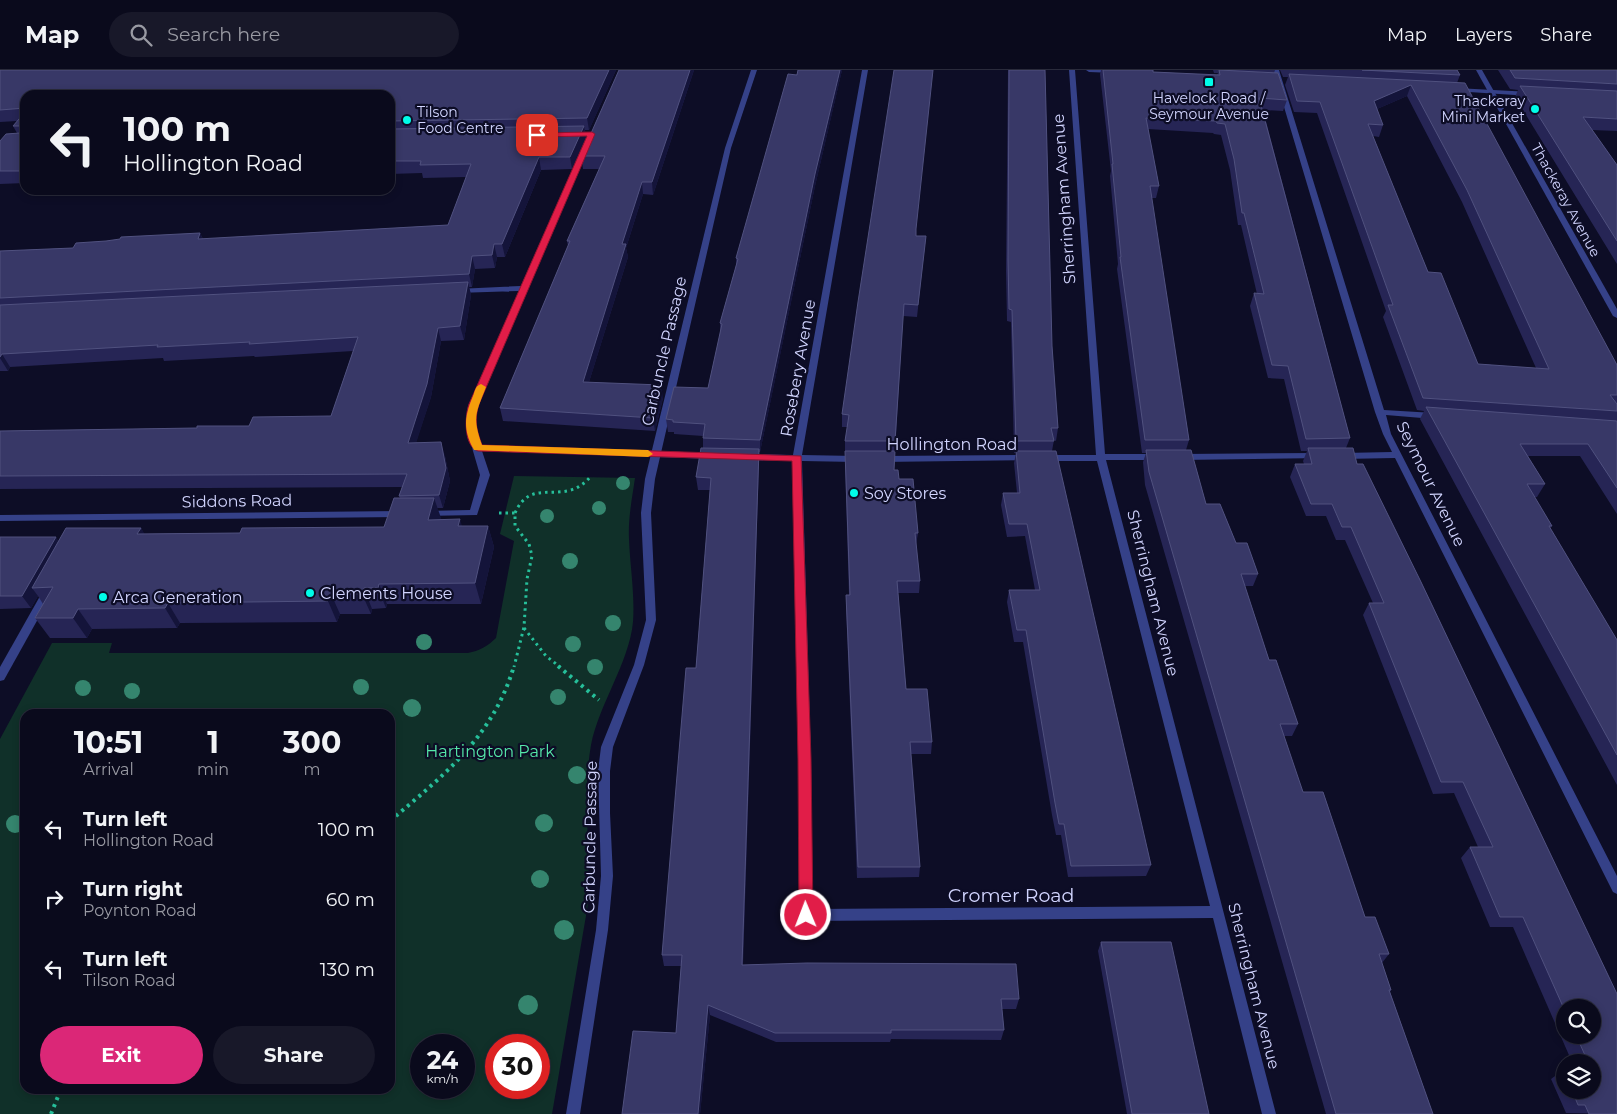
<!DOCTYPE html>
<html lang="en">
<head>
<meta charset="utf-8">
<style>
	:root { --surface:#0a0a1c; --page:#181829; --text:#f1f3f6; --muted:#999aa3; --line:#2a2b3b; --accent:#db2777 }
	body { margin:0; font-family:Montserrat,sans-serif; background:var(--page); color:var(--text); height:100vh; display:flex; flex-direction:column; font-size:19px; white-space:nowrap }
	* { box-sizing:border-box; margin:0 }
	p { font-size:16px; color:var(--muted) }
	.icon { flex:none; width:28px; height:28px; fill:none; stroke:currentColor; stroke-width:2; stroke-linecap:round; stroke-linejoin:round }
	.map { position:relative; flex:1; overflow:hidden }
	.sheet { position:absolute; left:20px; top:639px; width:375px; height:385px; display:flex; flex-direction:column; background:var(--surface); border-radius:15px; box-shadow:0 2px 8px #0003,0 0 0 1px var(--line) }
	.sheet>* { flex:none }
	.top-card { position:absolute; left:20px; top:20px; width:375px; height:105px; border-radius:15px; box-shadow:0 2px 8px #0003,0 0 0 1px var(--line); background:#0a0a1c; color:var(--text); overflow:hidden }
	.buttons { position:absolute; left:1556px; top:929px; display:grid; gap:10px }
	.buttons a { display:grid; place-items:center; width:45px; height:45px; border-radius:50%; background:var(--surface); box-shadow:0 2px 8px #0003,0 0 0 1px var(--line); font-size:25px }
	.speed { position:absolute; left:410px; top:964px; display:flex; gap:10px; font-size:25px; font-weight:700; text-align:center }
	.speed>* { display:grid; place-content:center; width:65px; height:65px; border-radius:50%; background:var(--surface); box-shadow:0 2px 8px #0003,0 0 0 1px var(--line); line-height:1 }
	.speed small { font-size:12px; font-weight:400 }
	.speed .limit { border:8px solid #d22; background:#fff; color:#111 }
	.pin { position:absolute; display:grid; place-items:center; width:42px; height:42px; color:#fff; margin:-21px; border-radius:10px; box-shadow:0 2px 8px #0006 }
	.me { position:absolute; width:55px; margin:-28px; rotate:359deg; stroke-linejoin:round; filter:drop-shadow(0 0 4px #0008) }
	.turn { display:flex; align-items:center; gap:18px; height:105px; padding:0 20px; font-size:22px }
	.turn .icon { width:65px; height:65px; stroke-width:2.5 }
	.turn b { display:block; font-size:35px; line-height:42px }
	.eta { display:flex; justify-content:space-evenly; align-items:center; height:85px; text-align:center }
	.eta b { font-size:30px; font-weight:700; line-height:35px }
	.cta { display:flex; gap:10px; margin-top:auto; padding:10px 20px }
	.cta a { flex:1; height:58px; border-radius:30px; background:var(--accent); color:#fff; font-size:20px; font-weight:700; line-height:58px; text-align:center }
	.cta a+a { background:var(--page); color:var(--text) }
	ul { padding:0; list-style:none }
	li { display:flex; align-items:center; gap:15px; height:70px; padding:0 20px }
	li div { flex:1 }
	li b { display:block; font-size:19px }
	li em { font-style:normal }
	header { display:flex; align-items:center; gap:30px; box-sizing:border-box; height:70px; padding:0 25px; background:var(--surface); border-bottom:1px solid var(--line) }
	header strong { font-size:24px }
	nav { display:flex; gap:28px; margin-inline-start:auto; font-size:18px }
	.search { width:350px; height:45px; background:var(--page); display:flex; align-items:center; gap:12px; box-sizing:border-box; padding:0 18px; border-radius:28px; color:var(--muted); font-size:19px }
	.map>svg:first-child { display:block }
	.green { fill:#103029; fill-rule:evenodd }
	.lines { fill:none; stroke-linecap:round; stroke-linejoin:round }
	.path-far1 { stroke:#26bf9a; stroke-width:3; stroke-dasharray:2.5 4; stroke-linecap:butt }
	.path { stroke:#26bf9a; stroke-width:4; stroke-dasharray:3 4.5; stroke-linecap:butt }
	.pedestrian { fill:#354188; fill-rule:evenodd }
	.minor { fill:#354188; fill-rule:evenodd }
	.tertiary { fill:#354188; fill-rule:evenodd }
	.tree { fill:#35856e }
	.wall { fill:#262555; fill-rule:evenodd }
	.shaded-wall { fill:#14143a }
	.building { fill:#383867; stroke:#50517f; fill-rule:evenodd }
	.route { fill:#e11d48; stroke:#92132f }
	.slow { fill:#f59e0b }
	.poi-dot { fill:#00fde9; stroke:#0d0d26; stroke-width:2 }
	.labels { text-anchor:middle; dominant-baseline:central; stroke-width:4.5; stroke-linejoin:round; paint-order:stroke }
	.far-poi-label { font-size:14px; fill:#d2d5ff; stroke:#0d0d26 }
	.far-street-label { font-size:14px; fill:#d2d5ff; stroke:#0d0d26 }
	.street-label { font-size:16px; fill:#d2d5ff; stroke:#0d0d26 }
	.poi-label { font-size:16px; fill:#d2d5ff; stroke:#0d0d26; text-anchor:start }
	.park-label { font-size:16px; fill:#55e8a9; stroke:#0d0d26 }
	.near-street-label { font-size:19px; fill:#d2d5ff; stroke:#0d0d26 }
</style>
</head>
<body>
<header>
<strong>Map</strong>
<div class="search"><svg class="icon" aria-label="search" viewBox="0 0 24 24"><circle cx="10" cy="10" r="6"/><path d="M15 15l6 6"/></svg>Search here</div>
<nav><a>Map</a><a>Layers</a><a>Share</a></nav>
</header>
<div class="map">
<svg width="1617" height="1044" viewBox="0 0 1617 1044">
	<rect width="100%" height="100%" fill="#0d0d26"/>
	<path class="green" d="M514,406L635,408C632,429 628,448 629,469C630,496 635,525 633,552C629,593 599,634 591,675C582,727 591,782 588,834L552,1044H0V669L52,573H112L109,583H468C479,581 488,576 496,568L514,471L500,464ZM25,644H390V1019H25ZM421,975H464V1018H421ZM496,975H539V1018H496Z"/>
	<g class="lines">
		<g class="path-far1">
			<path d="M499,443H515V456L529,474L532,486L527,509L524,557L514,597"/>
			<path d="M515,443C532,404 564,439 591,406"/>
			<path d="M524,558L546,586L560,597"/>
		</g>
		<g class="path">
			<path d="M558,596L599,630"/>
			<path d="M390,751C444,705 493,667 514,596"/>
			<path d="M51,1044L61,1019"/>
		</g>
		<path class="pedestrian" d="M751,0H757L731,78L655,409L651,443L656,550L644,595L613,677L610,701V743L613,806L608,860L580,1044H566L596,860L601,806L598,701L601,677L634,595L646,550L641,443L645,409L725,78Z"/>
		<g class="minor">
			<path d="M862,0H868L802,385L856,386L861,389L856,392L802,391L811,689L812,839L1210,836L1097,391H1046L1042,388L1046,385H1096L1069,0H1075L1105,384H1156L1160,387L1156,390H1106L1276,1044H1262L1213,848L806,851L802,849L800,845L799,689L793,391L746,390L742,387L746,384L793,385Z"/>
			<path d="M1273,0H1279L1384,340L1434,343L1438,346L1434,349L1386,345L1391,364L1617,806V824L1613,822L1395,388L1343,389L1339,386L1343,383L1392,382L1383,364L1375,342Z"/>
			<path d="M1476,0H1482L1617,239V248L1613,246Z"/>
			<path d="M586,74L589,76L478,333C473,351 475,358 480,375L714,383L718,386L714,389L482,381L490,405L477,445L423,446L421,444L426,441L470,440L480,405L466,357V346L470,333L519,221L457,223L453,221L457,219L521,216L583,76Z"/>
			<path d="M1319,383L1323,386L1322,388L1181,390L1177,387L1181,384Z"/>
			<path d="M1029,385L1032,386L1033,388L1032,390L881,392L876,389L881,386Z"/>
			<path d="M401,441L406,444L401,447L0,451V445Z"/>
			<path d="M48,518L53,522L4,610L0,611V597L44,519Z"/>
		</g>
		<g class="tertiary">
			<path d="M1086,0H1116L1117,1L1114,3L1089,2Z"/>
			<path d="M1456,18L1529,22L1532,24L1529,26L1454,21L1453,20Z"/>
		</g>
	</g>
	<g class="tree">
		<circle cx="623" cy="413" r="7"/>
		<circle cx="599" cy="438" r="7"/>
		<circle cx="547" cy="446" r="7"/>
		<circle cx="570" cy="491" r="8"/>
		<circle cx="613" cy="553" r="8"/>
		<circle cx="424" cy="572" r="8"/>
		<circle cx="573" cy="574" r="8"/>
		<circle cx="595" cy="597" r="8"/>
		<circle cx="361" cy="617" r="8"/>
		<circle cx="83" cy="618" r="8"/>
		<circle cx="132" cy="621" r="8"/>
		<circle cx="558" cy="627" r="8"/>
		<circle cx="412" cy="638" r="9"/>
		<circle cx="577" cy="705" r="9"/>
		<circle cx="544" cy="753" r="9"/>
		<circle cx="15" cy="754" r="9"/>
		<circle cx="540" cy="809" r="9"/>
		<circle cx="564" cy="860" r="10"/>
		<circle cx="528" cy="935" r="10"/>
	</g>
	<g class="wall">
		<path d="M0,0H616L589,60H585L586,68L572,99L541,100L505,187H497L495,198L475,199L472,217H469L471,225L464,270L441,271L431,327L416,372L445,386L450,411L443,438H437L440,449L462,456H488L494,477L481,534H387L386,538L372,539L371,544H340L337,552L180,553L177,558L92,559L87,568H50L35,548L43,534L38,526L31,538L0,539V467L59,471L141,458L144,464L240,463L384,457L400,428L399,426L402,417L0,419V361L197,358L249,356L331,346L353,281L255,287L254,286L164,291L163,288L10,297L8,301H0V181L73,178L106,171L200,163L203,169L448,155L466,107L423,108L422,103L390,104V25H25V113L0,114V71L17,63L13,56L17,51L0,52Z"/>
		<path d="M619,0H694L653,125L643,124L626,178L628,187L589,312L663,328L655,361L503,351L500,338L568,176L567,171L599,99H583L581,86Z"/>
		<path d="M798,0H842L815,116L760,382H759V392L743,895L1019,929L1016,939H1002L1004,960L1001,970L891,969L890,972H776L710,945L700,1044H622L676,963L681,896H664L662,885L696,598L710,420H698L696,407L703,378V366L674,364V362H668L666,349L708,318L720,264V253L736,196V188Z"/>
		<path d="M1008,0H1045L1052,276L1058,358L1056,371L1054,370L1052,381L1151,795L1146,806L1068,807L1061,765H1056L1052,745L1023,572H1014L1007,532L1009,520H1035L1025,466L1007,467L1001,435L1003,423H1017L1014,393L1016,383H1014L1011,252L1007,251L1006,202Z"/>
		<path d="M1101,0H1153V2L1217,5L1218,3H1214L1213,0H1275L1274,3H1278L1287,30L1283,41L1263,40L1350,368L1346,378H1353L1357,394H1363L1421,512L1617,924V1044L1566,1043L1551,1009L1563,1000H1565V1020H1592V992H1572L1513,857H1490L1461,788L1470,777H1478L1454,723L1433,724L1363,545L1369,533H1373L1345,470H1336L1326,446H1306L1290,407L1295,394H1304L1303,391L1307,381H1301L1284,309L1268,308L1250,236L1254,223L1257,224L1241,155H1238L1230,100L1221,65L1214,64L1213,63L1148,59L1159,116L1156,128H1151L1189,370L1186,380H1191L1206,434H1220L1236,473H1247L1258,504L1253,516H1245L1269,590H1276L1298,654L1292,666H1284L1303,722H1323L1365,847H1375L1389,884L1382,893L1391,920L1390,922L1433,1044H1326L1145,415L1143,392L1146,383H1142L1117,199L1118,194L1110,106L1111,101L1100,4ZM1565,938H1592V965H1565Z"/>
		<path d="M1280,0H1457L1460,5L1457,13L1617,295V350L1616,351H1617V444L1580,386H1528L1545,414L1537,427H1534L1552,456L1550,458L1617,570V715L1420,349L1424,341L1417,340L1383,247L1386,241L1317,43L1294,42L1285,15L1288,7H1283ZM1407,26L1462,132L1536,298L1478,294L1428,202L1373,66L1379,67L1383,55L1377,39Z"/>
		<path d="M1498,0H1617V61L1592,60L1617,95V194L1515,27L1518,20L1510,19Z"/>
		<path d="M916,161V166H926L917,247L903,246L894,400L899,409L918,463L916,475L920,511L919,523H898L906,619L932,672L931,684H911L920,797L919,807L857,808L846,537V525H849L845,393V371L848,357H842V344Z"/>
		<path d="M1101,872L1209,1044H1127L1098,881Z"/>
	</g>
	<g class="shaded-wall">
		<path d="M609,0H616L589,60L587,48Z"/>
		<path d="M690,0H694L653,125L652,112Z"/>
		<path d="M840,0H842L815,116L760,382V370L815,104Z"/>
		<path d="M1411,15L1407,26L1370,42L1374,31Z"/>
		<path d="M584,56L586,68L572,99L570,87Z"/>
		<path d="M539,87L541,100L505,187L502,174Z"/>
		<path d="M642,112L643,124L626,178L628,187L585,325L583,312L622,174Z"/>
		<path d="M200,163L206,176L198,169Z"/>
		<path d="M494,174L497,187L495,198L492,185Z"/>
		<path d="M472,186L475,199L472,217L469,204Z"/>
		<path d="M468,212L471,225L464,270L460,256Z"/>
		<path d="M438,258L441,271L431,327L412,386L408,373Z"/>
		<path d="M2,284L10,297L8,301L0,288Z"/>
		<path d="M661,315L663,328L655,361L653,348Z"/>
		<path d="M441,372L445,386L450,411L443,438L439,425Z"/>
		<path d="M759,379V392L742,905V895Z"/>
		<path d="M434,428L441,448L435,470L428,450Z"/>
		<path d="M460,449L466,470L458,456Z"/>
		<path d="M488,456L494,477L481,534L475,513Z"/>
		<path d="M141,458L153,478L137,464Z"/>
		<path d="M56,467L64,479L32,518L38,526L31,538L22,526Z"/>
		<path d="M379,514L387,534L386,538L378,518Z"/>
		<path d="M364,518L372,539L371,544L362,524Z"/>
		<path d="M331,524L340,544L337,552L328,531Z"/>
		<path d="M168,533L180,553L177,558L165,538Z"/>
		<path d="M78,539L92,559L87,568L73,548Z"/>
		<path d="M708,935L710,945L700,1044H698Z"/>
	</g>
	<g class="building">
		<path d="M0,0H609L587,48L390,51V25H25V38L0,40Z"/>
		<path d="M619,0H690L652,112H642L622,174H626L583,312L661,315L653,348L500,338L570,171H567L605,86H581Z"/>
		<path d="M798,0H840L815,104L760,370L703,368L705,354L673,352V350L666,349L674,317L708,318L722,254L720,253L738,189L736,188L788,4L797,5Z"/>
		<path d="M894,0H933L916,159V166H926L918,235L904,234L895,371H845L849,345L842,344L858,232Z"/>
		<path d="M1009,0H1045L1052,276L1058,358H1051L1054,371H1016L1012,240L1009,239L1008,190Z"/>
		<path d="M1103,0H1153V2L1220,5L1219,0L1278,3L1287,30L1259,28L1350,368L1306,369L1288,296L1272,295L1254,223L1264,224L1244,143H1242L1234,89L1225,54L1217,53L1216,51L1146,48L1159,116H1150L1189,370H1145L1120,187H1121L1112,94H1113Z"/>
		<path d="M1362,0H1457L1460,5Z"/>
		<path d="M1510,0H1617V14L1515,8Z"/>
		<path d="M1289,4L1465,13L1617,295V325H1610L1617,334V341L1423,328L1388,235H1393L1320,32L1297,31ZM1411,15L1467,120L1549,299L1478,294L1441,203L1428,202L1368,54L1383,55L1374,31Z"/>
		<path d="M1520,16L1617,21V49L1583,47L1617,95V171Z"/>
		<path d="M25,42V101H0V71L6,64L20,63V56H13Z"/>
		<path d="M584,56L570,87H539L502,174H494L492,185L472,186L469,204L0,228V181L73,178L76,173L106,171L120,169L121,167L200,163L198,169L448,155L471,94L420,95L421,91H390V59Z"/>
		<path d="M468,212L460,256L438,258L427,314L408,373L441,372L446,398L439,425L399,426L407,404L0,406V361L197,358V356H249L253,347L331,346L358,267L249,274L250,272L157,277L158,275L2,284L0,287V235Z"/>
		<path d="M1426,337L1617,351V418L1588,374H1520L1545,414H1527L1552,456H1549L1617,570V685Z"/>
		<path d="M701,378L759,379L742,895L807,893L1016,894L1019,929H1001L1004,960H891V963H775L708,935L698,1044H622L633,961L676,963L682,885H662L686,598H696L711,408L696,407Z"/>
		<path d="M1308,378H1353L1357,394H1363L1421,512L1617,924V1044H1589L1585,1035H1578L1572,1020H1592V992H1588L1576,965H1592V938H1565V941L1523,847H1500L1470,777H1493L1463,712H1441L1369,533H1384L1351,457H1342L1332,434H1311L1295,394H1312Z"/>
		<path d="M1146,380H1191L1206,434H1220L1236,473H1247L1258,504H1241L1269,590H1276L1298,654H1280L1303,722H1323L1365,847H1375L1389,884H1379L1391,920H1389L1433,1044H1336L1149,402Z"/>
		<path d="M845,381H895L894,400H898L899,409H913L918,463H915L920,511H897L906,619H927L932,672H910L920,797H858L846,525H850Z"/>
		<path d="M1016,381H1056L1151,795L1071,796L1064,754H1059L1055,733L1026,560H1017L1009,520H1040L1027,454H1009L1003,423H1020Z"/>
		<path d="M394,428H434L428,450L460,449L458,456H488L475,513L379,514L378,518H364L362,524H331L328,531L168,533L165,538L78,539L73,548H35L53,517L32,518L66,458H141L137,464L240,463L242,458L384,457Z"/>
		<path d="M0,467H56L22,526H0Z"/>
		<path d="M1101,872H1171L1209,1044H1132Z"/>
	</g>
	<path class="route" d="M592,62L595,64L479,334C474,350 476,359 482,375L801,386L811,689L813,845L811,850L806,852L801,850L799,845L798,689L792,391L478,381C463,376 465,345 469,334L587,66L537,67L533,65L537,63Z"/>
	<path class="slow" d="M481,314L486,317C476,343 472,347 482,375L648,380L653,384L648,387L474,380C463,359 464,348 473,326C475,321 475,316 481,314Z"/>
	<g class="poi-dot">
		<rect x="1204" y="7" width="10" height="10" rx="2.5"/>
		<circle cx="1535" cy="39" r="5"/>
		<circle cx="407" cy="50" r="5"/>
		<circle cx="854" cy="423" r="5"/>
		<circle cx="310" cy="523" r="5"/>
		<circle cx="103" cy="527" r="5"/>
	</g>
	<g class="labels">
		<g class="far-poi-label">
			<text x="1209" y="28">Havelock Road /<tspan x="1209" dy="16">Seymour Avenue</tspan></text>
			<text x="1525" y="31" text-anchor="end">Thackeray<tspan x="1525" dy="16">Mini Market</tspan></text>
			<text x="417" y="42" text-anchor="start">Tilson<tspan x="417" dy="16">Food Centre</tspan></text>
		</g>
		<g class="far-street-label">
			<text transform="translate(1566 130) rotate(61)">Thackeray Avenue</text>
		</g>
		<g class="street-label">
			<text transform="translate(1064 129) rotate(-94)">Sherringham Avenue</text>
			<text transform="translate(664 281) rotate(-77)">Carbuncle Passage</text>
			<text transform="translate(798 298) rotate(-80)">Rosebery Avenue</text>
			<text x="952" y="374">Hollington Road</text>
			<text transform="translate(1431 414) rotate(64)">Seymour Avenue</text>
			<text transform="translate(237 431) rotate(-1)">Siddons Road</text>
			<text transform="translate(1153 523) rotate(76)">Sherringham Avenue</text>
			<text transform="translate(590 767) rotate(-89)">Carbuncle Passage</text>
			<text transform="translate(1254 916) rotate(76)">Sherringham Avenue</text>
		</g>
		<g class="poi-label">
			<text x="864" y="423">Soy Stores</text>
			<text x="320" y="523">Clements House</text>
			<text x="113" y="527">Arca Generation</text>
		</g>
		<g class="park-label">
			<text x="490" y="681">Hartington Park</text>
		</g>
		<g class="near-street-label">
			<text x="1011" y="825">Cromer Road</text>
		</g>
	</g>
</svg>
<div class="buttons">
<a><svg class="icon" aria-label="search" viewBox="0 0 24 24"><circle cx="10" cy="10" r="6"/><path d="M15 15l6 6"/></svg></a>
<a><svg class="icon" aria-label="layers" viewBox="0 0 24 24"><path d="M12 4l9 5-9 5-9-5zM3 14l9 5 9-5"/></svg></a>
</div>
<div class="speed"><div>24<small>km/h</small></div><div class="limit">30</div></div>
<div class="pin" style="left:537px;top:65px;background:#d93025"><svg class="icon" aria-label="arrive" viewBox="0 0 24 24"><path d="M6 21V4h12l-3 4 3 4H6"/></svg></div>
<svg class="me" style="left:806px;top:845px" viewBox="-20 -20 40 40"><circle r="17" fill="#e11d48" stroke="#fff" stroke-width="3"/><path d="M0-11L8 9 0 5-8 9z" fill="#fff"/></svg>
<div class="top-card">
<div class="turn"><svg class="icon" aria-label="left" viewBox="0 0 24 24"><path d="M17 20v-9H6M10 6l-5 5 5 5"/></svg><div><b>100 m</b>Hollington Road</div></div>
</div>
<section class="sheet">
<div class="eta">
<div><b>10:51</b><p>Arrival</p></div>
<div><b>1</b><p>min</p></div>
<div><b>300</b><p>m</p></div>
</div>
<ul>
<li><svg class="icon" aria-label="left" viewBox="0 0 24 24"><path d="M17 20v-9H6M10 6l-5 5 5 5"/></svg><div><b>Turn left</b><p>Hollington Road</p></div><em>100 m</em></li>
<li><svg class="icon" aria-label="right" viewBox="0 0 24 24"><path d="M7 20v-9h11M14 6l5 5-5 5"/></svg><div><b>Turn right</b><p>Poynton Road</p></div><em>60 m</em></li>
<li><svg class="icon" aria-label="left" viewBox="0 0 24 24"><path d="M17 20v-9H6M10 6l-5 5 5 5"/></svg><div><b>Turn left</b><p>Tilson Road</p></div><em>130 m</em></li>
</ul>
<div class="cta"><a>Exit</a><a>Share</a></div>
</section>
</div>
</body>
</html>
